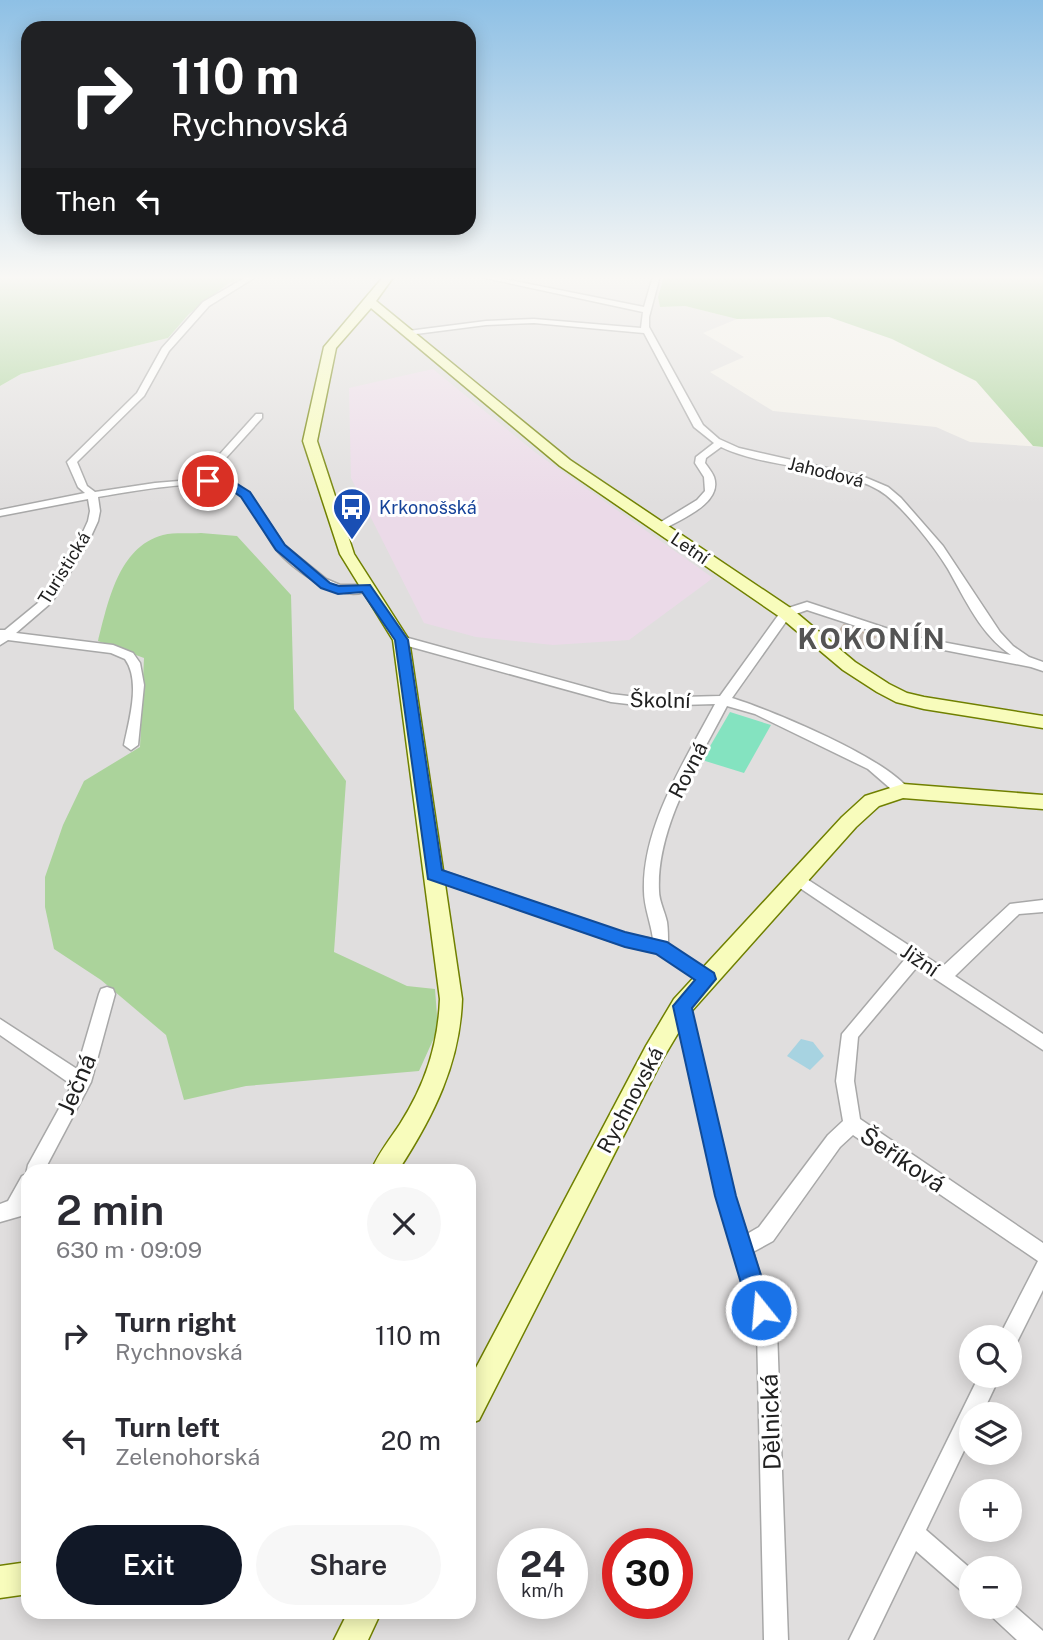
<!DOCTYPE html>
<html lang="en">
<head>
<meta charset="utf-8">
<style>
	:root { --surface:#fff; --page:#f7f7f7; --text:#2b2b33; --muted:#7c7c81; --accent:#111827 }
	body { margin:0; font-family:"Public Sans",sans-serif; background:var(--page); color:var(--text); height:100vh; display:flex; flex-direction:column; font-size:26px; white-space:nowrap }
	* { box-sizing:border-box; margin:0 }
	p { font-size:23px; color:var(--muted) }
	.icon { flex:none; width:38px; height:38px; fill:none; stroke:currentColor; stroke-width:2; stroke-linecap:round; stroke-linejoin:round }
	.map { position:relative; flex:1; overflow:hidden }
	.details { position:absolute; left:21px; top:1164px; width:455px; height:455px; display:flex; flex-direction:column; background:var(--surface); border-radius:21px; box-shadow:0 4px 18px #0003 }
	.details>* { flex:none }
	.top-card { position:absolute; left:21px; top:21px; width:455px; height:214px; border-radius:21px; box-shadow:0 4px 18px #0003; background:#202124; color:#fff; overflow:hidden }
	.buttons { position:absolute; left:959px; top:1325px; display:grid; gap:14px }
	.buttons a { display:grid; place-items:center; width:63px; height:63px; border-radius:50%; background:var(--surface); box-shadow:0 4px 18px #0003; font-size:35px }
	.speed { position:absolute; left:497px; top:1528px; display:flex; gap:14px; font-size:35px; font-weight:700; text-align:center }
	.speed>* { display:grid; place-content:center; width:91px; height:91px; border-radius:50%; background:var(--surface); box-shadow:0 4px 18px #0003; line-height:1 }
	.speed small { font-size:18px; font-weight:400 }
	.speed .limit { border:10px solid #d22; background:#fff; color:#111 }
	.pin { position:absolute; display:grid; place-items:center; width:60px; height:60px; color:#fff; margin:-30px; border:4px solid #fff; border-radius:50%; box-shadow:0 2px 7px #0007 }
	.me { position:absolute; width:77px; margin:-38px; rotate:343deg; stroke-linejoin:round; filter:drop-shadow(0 0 5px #0008) }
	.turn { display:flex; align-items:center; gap:24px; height:147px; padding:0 35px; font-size:32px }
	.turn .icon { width:91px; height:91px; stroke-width:2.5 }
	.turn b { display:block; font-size:49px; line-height:60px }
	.then { display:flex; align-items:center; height:66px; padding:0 35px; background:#0003; gap:14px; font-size:26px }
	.round { display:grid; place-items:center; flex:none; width:74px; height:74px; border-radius:37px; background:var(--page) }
	.headline { display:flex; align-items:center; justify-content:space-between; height:119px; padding:0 35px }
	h1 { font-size:42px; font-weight:600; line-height:52px }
	.action { display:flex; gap:14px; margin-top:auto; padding:14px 35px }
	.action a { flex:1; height:80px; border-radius:42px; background:var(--accent); color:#fff; font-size:28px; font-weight:600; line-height:80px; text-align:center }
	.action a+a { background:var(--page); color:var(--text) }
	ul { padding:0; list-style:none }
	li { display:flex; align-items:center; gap:21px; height:105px; padding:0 35px }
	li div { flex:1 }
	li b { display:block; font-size:26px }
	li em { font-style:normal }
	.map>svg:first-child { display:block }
	.residential { fill:#e0dede; fill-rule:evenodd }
	.industrial { fill:#ebdae8 }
	.forest { fill:#abd39b }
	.pitch { fill:#84e3c0 }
	.water { fill:#a7d3e1 }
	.building { fill:#c7beb7; stroke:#c5b6a9; stroke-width:2 }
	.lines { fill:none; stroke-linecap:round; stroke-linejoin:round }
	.street-casing { stroke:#a8a8a8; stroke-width:3 }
	.secondary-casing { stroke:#708000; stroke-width:3 }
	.street { fill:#fff; fill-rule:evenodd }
	.secondary { fill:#f8fcbc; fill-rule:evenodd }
	.route { fill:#1a73e8; stroke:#114b97; stroke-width:2 }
	.labels { text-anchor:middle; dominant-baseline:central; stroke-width:6; stroke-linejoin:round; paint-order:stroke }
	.far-street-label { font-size:18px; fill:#212121; stroke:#fff }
	.far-transit-label { font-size:18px; fill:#164399; stroke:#fff; text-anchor:start }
	.street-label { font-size:21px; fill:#212121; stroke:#fff }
	.near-street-label { font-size:24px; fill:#212121; stroke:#fff }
	.district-label { font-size:28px; font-weight:bold; letter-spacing:2px; fill:#545454; stroke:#fff }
</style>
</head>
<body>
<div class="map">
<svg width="1043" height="1640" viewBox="0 0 1043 1640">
	<rect width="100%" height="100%" fill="#f2efe8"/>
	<path class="residential" d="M246,276H664L658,297L660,307L685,306L737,319L703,333L744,357L710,372L773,411L936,427L970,442L1043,447V1640H0V386L21,374L168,338L189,314L229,283ZM28,1171H469V1612H28ZM971,1337H1010V1376H971ZM971,1414H1010V1452H971ZM971,1491H1010V1530H971ZM513,1544H572V1603H513ZM618,1544H677V1603H618ZM971,1568H1010V1606H971Z"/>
	<path class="industrial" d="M433,369L536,453L713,578L629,640L553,645L476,637L424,623L351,478L349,388Z"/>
	<g class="forest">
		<path d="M0,276H246L229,283L189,314L168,338L21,374L0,386Z"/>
		<path d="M664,276H1043V447L1033,446L976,381L892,339L829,317L737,319L685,306L660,307L658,297Z"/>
		<path d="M201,533L237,536L291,595L294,709L346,781L334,952L407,986L435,989L438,1029L419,1071L246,1086L184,1100L166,1035L101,980L54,949L45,907V877L63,825L84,781L140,747L144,658L98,641C108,603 118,547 163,535C175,532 190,534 201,533Z"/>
	</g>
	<path class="pitch" d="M730,712L771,725L744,773L702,760Z"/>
	<path class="water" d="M801,1039L813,1042L824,1056L810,1070L787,1056Z"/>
	<path class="building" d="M844,625L875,637L865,645L837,634Z"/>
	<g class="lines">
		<defs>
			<g id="street">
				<path d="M248,276H257L209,306L169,351L144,396L77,462L87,486L95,492L155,483L203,479V474L210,465L256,414H262V418L216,469L213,479L235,483L250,494L284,545L326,579L340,585H366L372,588C345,608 292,570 275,548C261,529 254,500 231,489C205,477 128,492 98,497L100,511L98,521L87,545L52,602L16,633L113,645L133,653L140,663L144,685L138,745L131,750L124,745C129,720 141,681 125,659L111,653L8,640L0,645V630H5L44,598L77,545L88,521L90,511L88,499L0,516V510L85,493L78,487L67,462L69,460L137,393L162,348L203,302Z"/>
				<path d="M476,276H489L644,307L653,276H660L649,317V327L703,425L719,439L739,448L862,476L888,487L901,498L943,546L1000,632L1013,646L1029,657L1043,662V671L1031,667L908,643L807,610L790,616L732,698C773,711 887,758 910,791L903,796L898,795L868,769L755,714L727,706C699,760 656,827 659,891C659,901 665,912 667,922C668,929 668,937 668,944L713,974L715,979L713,984L707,986L657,953L625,946L429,878L427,874L429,870L434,868L625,934L653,939C651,923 644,907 644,891C642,826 686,759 715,704L645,706L611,702L397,643V637L401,636L611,694L645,698L720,696L782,610L807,602L910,636L1011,655C981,635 965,599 948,569C934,546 906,511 886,495C848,466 768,470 721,447L706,458L705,463C708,467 712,472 714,477C723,503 681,519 664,529H656V525L697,500L705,491L704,477L695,463L696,457L714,443L694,427L644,333L534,323L486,325L408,335L404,333L408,331L486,321L534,319L641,328L643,312Z"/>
				<path d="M796,872L942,967L1010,904L1043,900V912L1019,914L955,976L1043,1034V1050L917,967L858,1037L854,1081L860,1119L1043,1243V1290L1016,1344L1010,1347V1337H999L1038,1261L853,1135L840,1147L773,1241L753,1252L777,1330L788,1640H764L757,1330L717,1197L674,1006L676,1001L682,999L688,1001L690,1006L735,1197L747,1234L759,1227L828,1135L843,1121L836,1081L842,1034L905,959L791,882L789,878L791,874Z"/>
				<path d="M107,987L113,989L115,994L91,1082L44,1171H28V1201L21,1216L0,1222V1204L8,1201L22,1176L26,1174L28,1165L72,1085L0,1035V1019L77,1069L99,994L101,989Z"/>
				<path d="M979,1376H1000L982,1414H971V1436L926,1530L971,1569V1595L963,1592L916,1551L873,1640H849Z"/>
				<path d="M1010,1602L1043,1631V1640H1017L989,1614L986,1606H1010Z"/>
			</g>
			<g id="secondary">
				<path d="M384,276H394L376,301L570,460L792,609L855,662L889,684L907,693L924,697L1043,716V728L924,709L896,702L877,692L843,670L780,617L560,466L371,308L336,348L317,441L354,554L409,640L462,999C460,1064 433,1117 398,1171H371C378,1154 390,1139 400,1124C425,1085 438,1046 440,999L393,640L340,554L303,441L324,347Z"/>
				<path d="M903,784L1043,795V809L903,798L879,806L856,827L690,1013L662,1060L479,1420L469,1424V1381L646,1046L674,999L842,817L865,796Z"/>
				<path d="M28,1562V1594L0,1598V1566Z"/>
				<path d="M348,1612H381L368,1640H334Z"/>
			</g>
		</defs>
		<use href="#street" class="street-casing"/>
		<use href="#secondary" class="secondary-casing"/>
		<use href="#street" class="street"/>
		<use href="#secondary" class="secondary"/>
	</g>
	<linearGradient id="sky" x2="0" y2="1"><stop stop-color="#8ec0e5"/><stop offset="0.55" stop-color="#f9f8f5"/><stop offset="1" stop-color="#f9f8f5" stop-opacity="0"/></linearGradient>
	<rect width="1043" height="505" fill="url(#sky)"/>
	<path class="route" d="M208,477L234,482L250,492L285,545L330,583L339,586L370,585L408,640L442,870L625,932L667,942L714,973L716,979L692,1008L736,1196L772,1310L768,1318L761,1321L753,1318L749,1310L715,1196L673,1006L695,980L656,954L625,947L428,879L395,640L362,592L338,594L321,588L276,550L241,497L227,487L204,483V478Z"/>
	<defs>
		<symbol id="bus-pin" viewBox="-11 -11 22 30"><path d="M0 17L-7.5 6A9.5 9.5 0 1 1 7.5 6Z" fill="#1a4fb4" stroke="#fff"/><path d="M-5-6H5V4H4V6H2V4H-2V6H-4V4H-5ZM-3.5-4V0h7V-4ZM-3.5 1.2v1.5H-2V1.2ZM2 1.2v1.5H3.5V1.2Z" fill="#fff"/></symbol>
	</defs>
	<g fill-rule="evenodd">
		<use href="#bus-pin" x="330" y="485" width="44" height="60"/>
	</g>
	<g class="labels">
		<g class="far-street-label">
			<text transform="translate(826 472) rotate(14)">Jahodová</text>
			<text transform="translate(690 548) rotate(34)">Letní</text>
			<text transform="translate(64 568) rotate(-58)">Turistická</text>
		</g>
		<g class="far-transit-label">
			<text x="379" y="507">Krkonošská</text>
		</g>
		<g class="street-label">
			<text transform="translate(660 700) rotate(1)">Školní</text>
			<text transform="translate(688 770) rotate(-63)">Rovná</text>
			<text transform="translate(920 960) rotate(34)">Jižní</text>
			<text transform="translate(630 1100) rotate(-62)">Rychnovská</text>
		</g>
		<g class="near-street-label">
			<text transform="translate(76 1084) rotate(-67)">Ječná</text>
			<text transform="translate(903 1159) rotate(34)">Šeříková</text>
			<text transform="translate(770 1422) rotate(-92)">Dělnická</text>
		</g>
		<g class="district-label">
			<text x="872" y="638">KOKONÍN</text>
		</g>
	</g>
</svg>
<div class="buttons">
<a><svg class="icon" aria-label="search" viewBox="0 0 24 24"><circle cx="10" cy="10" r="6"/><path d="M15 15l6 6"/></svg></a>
<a><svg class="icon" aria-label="layers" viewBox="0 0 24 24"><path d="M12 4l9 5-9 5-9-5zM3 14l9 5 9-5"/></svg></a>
<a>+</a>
<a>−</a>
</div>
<div class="speed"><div>24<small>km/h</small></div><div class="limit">30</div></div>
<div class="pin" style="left:208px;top:481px;background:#d93025"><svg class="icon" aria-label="arrive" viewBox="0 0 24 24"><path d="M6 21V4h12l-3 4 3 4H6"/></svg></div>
<svg class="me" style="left:761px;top:1310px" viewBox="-20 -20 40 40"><circle r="17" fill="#1a73e8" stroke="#fff" stroke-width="3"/><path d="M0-11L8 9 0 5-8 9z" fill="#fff"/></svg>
<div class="top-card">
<div class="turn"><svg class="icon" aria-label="right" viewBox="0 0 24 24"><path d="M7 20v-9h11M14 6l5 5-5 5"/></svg><div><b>110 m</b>Rychnovská</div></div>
<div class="then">Then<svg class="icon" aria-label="left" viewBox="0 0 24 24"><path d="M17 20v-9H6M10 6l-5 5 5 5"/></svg></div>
</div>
<section class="details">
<div class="headline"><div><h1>2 min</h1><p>630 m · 09:09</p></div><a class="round"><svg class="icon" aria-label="close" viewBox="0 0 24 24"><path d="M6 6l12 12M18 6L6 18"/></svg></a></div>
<ul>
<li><svg class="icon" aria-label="right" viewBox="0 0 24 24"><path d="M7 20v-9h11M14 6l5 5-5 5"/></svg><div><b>Turn right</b><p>Rychnovská</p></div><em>110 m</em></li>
<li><svg class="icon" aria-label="left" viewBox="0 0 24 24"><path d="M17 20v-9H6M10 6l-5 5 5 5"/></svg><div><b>Turn left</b><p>Zelenohorská</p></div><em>20 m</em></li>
</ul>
<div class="action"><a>Exit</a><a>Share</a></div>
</section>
</div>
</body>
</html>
